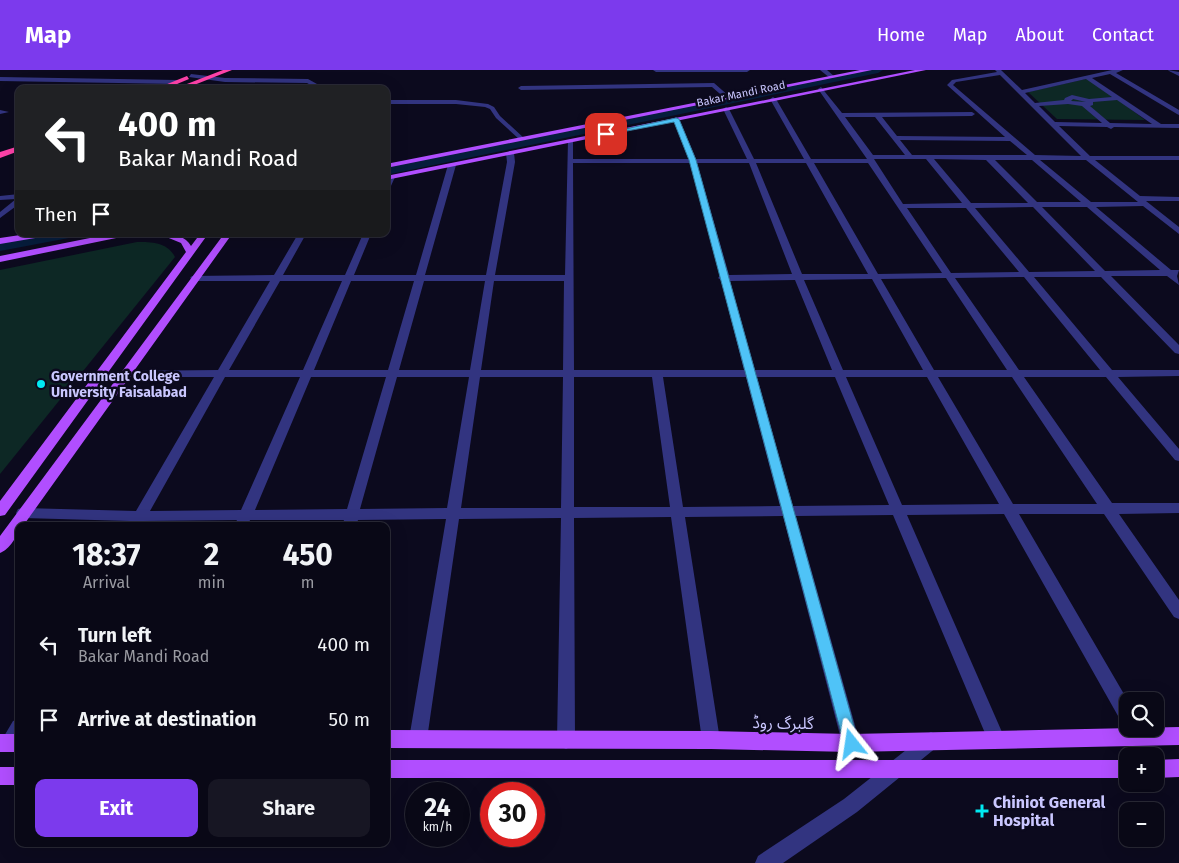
<!DOCTYPE html>
<html lang="en">
<head>
<meta charset="utf-8">
<style>
	:root { --surface:#090816; --page:#171623; --text:#f1f3f6; --muted:#999aa1; --line:#292935; --accent:#7c3aed }
	body { margin:0; font-family:"Fira Sans","Noto Sans Arabic",sans-serif; background:var(--page); color:var(--text); height:100vh; display:flex; flex-direction:column; font-size:19px; white-space:nowrap }
	* { box-sizing:border-box; margin:0 }
	p { font-size:16px; color:var(--muted) }
	.icon { flex:none; width:28px; height:28px; fill:none; stroke:currentColor; stroke-width:2; stroke-linecap:round; stroke-linejoin:round }
	.map { position:relative; flex:1; overflow:hidden }
	.details { position:absolute; left:15px; top:452px; width:375px; height:325px; display:flex; flex-direction:column; background:var(--surface); border-radius:10px; box-shadow:0 5px 20px #0002,0 0 0 1px var(--line) }
	.details>* { flex:none }
	.hud { position:absolute; left:15px; top:15px; width:375px; height:152px; border-radius:10px; box-shadow:0 5px 20px #0002,0 0 0 1px var(--line); background:#202124; color:#fff; overflow:hidden }
	.fabs { position:absolute; left:1119px; top:622px; display:grid; gap:10px }
	.fabs a { display:grid; place-items:center; width:45px; height:45px; border-radius:10px; background:var(--surface); box-shadow:0 5px 20px #0002,0 0 0 1px var(--line); font-size:25px }
	.speed { position:absolute; left:405px; top:712px; display:flex; gap:10px; font-size:25px; font-weight:700; text-align:center }
	.speed>* { display:grid; place-content:center; width:65px; height:65px; border-radius:50%; background:var(--surface); box-shadow:0 5px 20px #0002,0 0 0 1px var(--line); line-height:1 }
	.speed small { font-size:12px; font-weight:400 }
	.speed .limit { border:8px solid #d22; background:#fff; color:#111 }
	.pin { position:absolute; display:grid; place-items:center; width:42px; height:42px; color:#fff; margin:-21px; border-radius:10px; box-shadow:0 2px 8px #0006 }
	.me { position:absolute; width:55px; margin:-28px; rotate:345deg; stroke-linejoin:round; filter:drop-shadow(0 0 4px #0008) }
	.turn { display:flex; align-items:center; gap:18px; height:105px; padding:0 20px; font-size:22px }
	.turn .icon { width:65px; height:65px; stroke-width:2.5 }
	.turn b { display:block; font-size:35px; line-height:42px }
	.then { display:flex; align-items:center; height:48px; padding:0 20px; background:#0003; gap:10px; font-size:19px }
	.eta { display:flex; justify-content:space-evenly; align-items:center; height:85px; text-align:center }
	.eta b { font-size:30px; font-weight:700; line-height:35px }
	.button { display:flex; gap:10px; margin-top:auto; padding:10px 20px }
	.button a { flex:1; height:58px; border-radius:10px; background:var(--accent); color:#fff; font-size:20px; font-weight:700; line-height:58px; text-align:center }
	.button a+a { background:var(--page); color:var(--text) }
	ul { padding:0; list-style:none }
	li { display:flex; align-items:center; gap:15px; height:75px; padding:0 20px }
	li div { flex:1 }
	li b { display:block; font-size:19px }
	li em { font-style:normal }
	header { display:flex; align-items:center; gap:30px; box-sizing:border-box; height:70px; padding:0 25px; background:var(--accent); color:#fff }
	header strong { font-size:24px }
	nav { display:flex; gap:28px; margin-inline-start:auto; font-size:18px }
	.map>svg:first-child { display:block }
	.green { fill:#0d2825 }
	.lines { fill:none; stroke-linecap:round; stroke-linejoin:round }
	.canal { fill:#061d3c; fill-rule:evenodd }
	.minor { fill:#323480; fill-rule:evenodd }
	.major { fill:#b14eff; fill-rule:evenodd }
	.highway { fill:#ff42a9; fill-rule:evenodd }
	.route { fill:#4fc3f7; stroke:#337fa1 }
	.poi-dot { fill:#00eaf2; stroke:#0c0a1e; stroke-width:2 }
	.labels { text-anchor:middle; dominant-baseline:central; stroke-width:5; stroke-linejoin:round; paint-order:stroke }
	.far-street-label { font-size:11px; fill:#cac7ff; stroke:#0c0a1e }
	.poi-label { font-size:14px; font-weight:bold; fill:#cac7ff; stroke:#0c0a1e; text-anchor:start }
	.near-street-label { font-size:16px; fill:#cac7ff; stroke:#0c0a1e }
	.near-poi-label { font-size:16px; font-weight:bold; fill:#cac7ff; stroke:#0c0a1e; text-anchor:start }
</style>
</head>
<body>
<header>
<strong>Map</strong>
<nav><a>Home</a><a>Map</a><a>About</a><a>Contact</a></nav>
</header>
<div class="map">
<svg width="1179" height="793" viewBox="0 0 1179 793">
	<rect width="100%" height="100%" fill="#0c0a1e"/>
	<g class="green">
		<path d="M1090,8L1145,50L1057,49L1028,22Z"/>
		<path d="M137,172C152,172 167,172 175,187L0,404V200Z"/>
	</g>
	<g class="lines">
		<g class="canal">
			<path d="M864,0H883L878,3L386,105V97Z"/>
			<path d="M47,164H76L69,168L0,181V173Z"/>
		</g>
		<g class="minor">
			<path d="M653,0H750L747,2H656Z"/>
			<path d="M820,0H827L835,7L830,8Z"/>
			<path d="M995,0H1001L1022,20L1112,0H1123L1116,3L1179,40V45L1177,44L1110,4L1092,8L1161,54H1179V58L1114,57L1111,59L1107,57L1059,56L1090,86H1179V90H1095L1140,126L1179,127V131H1146L1179,157V164L1143,136L1096,137L1171,200H1179L1177,206L1179,215L1167,206H1111L1179,275V284L1175,283L1101,207H1034L1112,300H1179V306L1118,307L1179,379V391L1175,390L1106,307H1024L1112,433H1179V443L1119,444L1179,530V549L1174,547L1104,444H1019L1128,631V655L1122,653L1004,444L907,445L1005,669L1002,675L996,678L990,675L893,445L796,446L860,673L857,679L851,682L845,679L842,673L783,446L685,447L720,670L717,676L711,679L705,676L702,670L671,447L574,448L575,670L572,676L566,679L560,676L557,670L561,448L459,449L427,669L424,675L418,678L412,675L409,669L446,449L358,450L356,456H342L344,450H250L248,456H234L237,450L144,451L141,456H127L130,451L23,448L18,447L16,443L18,439L23,438L136,441L214,307H125L120,304L125,301L218,300L270,211H195L190,208L192,206L274,205L298,164H306L283,205H345L363,164H371L354,205H416L448,95L452,93L456,95L425,205H486L507,92L506,83L510,81L514,83L515,92L495,205H565L568,70L573,71V89H689L673,49L676,47L679,49L696,89H747L723,39L726,37L729,39L754,89H804L770,29L773,27L776,29L811,89H867L818,19L821,17L842,43L972,42L975,44L972,46L882,47L897,66L1005,67L947,15L952,10L997,2ZM1000,5L1081,86L1035,85L953,15L956,12ZM1086,9L1112,27L1089,29L1072,25L1065,28L1064,30L1035,33L1025,23ZM1073,29L1086,32L1071,31ZM1117,30L1152,54L1110,53L1090,36L1093,35V32ZM1068,34L1082,36L1102,53L1055,52L1039,36ZM845,47H875L905,85H873ZM900,70L1010,71L1027,85H912ZM874,89H926L962,133L903,134ZM934,89L986,90L1028,133H971ZM995,90H1032L1081,132H1037ZM1040,90H1086L1138,132H1091ZM573,93H690L720,206L718,208L721,210L744,300H574ZM697,93H749L792,204L729,205ZM756,93H806L868,204H802ZM814,93H868L942,203L878,204ZM1033,137L1095,201L1029,202L975,138ZM1042,137H1087L1160,200L1105,201ZM907,138H966L1019,202L951,203ZM1024,207L1100,300H1019L955,208ZM946,208L1007,300H934L881,209ZM872,209L923,300H843L804,210ZM795,210L832,300H755L730,211ZM280,211H342L303,300H229ZM351,211H414L388,300H314ZM424,211H485L470,300H399ZM494,211H564L563,300H481ZM225,307H300L241,440L150,441ZM311,307H386L347,439L255,440ZM397,307H469L447,438L360,439ZM480,307H563L561,438H461ZM574,307H652L670,437H574ZM663,307H746L780,436L683,437ZM757,307H835L889,435L793,436ZM846,307H927L999,434L902,435ZM938,307H1012L1097,434H1013Z"/>
			<path d="M1168,0L1179,2V6L1169,1Z"/>
			<path d="M191,4L225,8L308,9L326,19H318L307,13L225,12L189,7Z"/>
			<path d="M0,7L177,10L180,12L177,14L0,11Z"/>
			<path d="M714,13L730,27V29H726L712,17L521,20L518,18L521,16Z"/>
			<path d="M386,30H456L488,34L494,37L500,46L525,69L520,70L496,48L490,39L485,37L456,34H386Z"/>
			<path d="M0,40L9,42L0,44Z"/>
			<path d="M388,105L395,107L390,118L386,120Z"/>
			<path d="M19,124V134L0,148V142L16,129L0,130V126Z"/>
			<path d="M19,649C19,661 23,676 9,682L3,679L0,673L13,651Z"/>
			<path d="M931,662L937,665L940,671L937,677L857,742L783,793H755L758,786L844,729L925,665Z"/>
		</g>
		<g class="major">
			<path d="M860,0H872L386,98V94Z"/>
			<path d="M915,0H926L386,110V106Z"/>
			<path d="M27,164H45L41,167L0,174V168Z"/>
			<path d="M110,164H125L121,167L0,192V186Z"/>
			<path d="M159,164C170,163 185,165 191,176L200,164H208L5,445L0,446V431L186,182L181,173Z"/>
			<path d="M224,164H232L23,456H19C19,465 9,480 0,483V466Z"/>
			<path d="M1179,657V675L851,682L711,679L386,678V660L711,661L851,664Z"/>
			<rect x="0" y="664" width="19" height="18"/>
			<path d="M1179,689V707L1155,708V690Z"/>
			<rect x="386" y="690" width="742" height="18"/>
			<rect x="0" y="697" width="19" height="18"/>
		</g>
		<g class="highway">
			<path d="M223,0H232L184,19H174Z"/>
			<path d="M187,6L189,9L165,19H155Z"/>
			<path d="M19,76V81L0,88V82Z"/>
		</g>
	</g>
	<path class="route" d="M676,48L679,49L696,90L859,674L857,679L852,681L846,679L844,674L689,90L674,52L606,65L602,64Z"/>
	<g class="poi-dot">
		<circle cx="41" cy="314" r="5"/>
		<path d="M979.5 733.5h5v5h5v5h-5v5h-5v-5h-5v-5h5z"/>
	</g>
	<g class="labels">
		<g class="far-street-label">
			<text transform="translate(741 24) rotate(-12)">Bakar Mandi Road</text>
		</g>
		<g class="poi-label">
			<text x="51" y="306">Government College<tspan x="51" dy="16">University Faisalabad</tspan></text>
		</g>
		<g class="near-street-label">
			<text transform="translate(783 653) rotate(1)">گلبرگ روڈ</text>
		</g>
		<g class="near-poi-label">
			<text x="993" y="732">Chiniot General<tspan x="993" dy="18">Hospital</tspan></text>
		</g>
	</g>
</svg>
<div class="fabs">
<a><svg class="icon" aria-label="search" viewBox="0 0 24 24"><circle cx="10" cy="10" r="6"/><path d="M15 15l6 6"/></svg></a>
<a>+</a>
<a>−</a>
</div>
<div class="speed"><div>24<small>km/h</small></div><div class="limit">30</div></div>
<div class="pin" style="left:606px;top:64px;background:#d93025"><svg class="icon" aria-label="arrive" viewBox="0 0 24 24"><path d="M6 21V4h12l-3 4 3 4H6"/></svg></div>
<svg class="me" style="left:852px;top:674px" viewBox="-20 -20 40 40"><path d="M0-17L14 15 0 8-14 15z" fill="#4fc3f7" stroke="#fff" stroke-width="4"/></svg>
<div class="hud">
<div class="turn"><svg class="icon" aria-label="left" viewBox="0 0 24 24"><path d="M17 20v-9H6M10 6l-5 5 5 5"/></svg><div><b>400 m</b>Bakar Mandi Road</div></div>
<div class="then">Then<svg class="icon" aria-label="arrive" viewBox="0 0 24 24"><path d="M6 21V4h12l-3 4 3 4H6"/></svg></div>
</div>
<section class="details">
<div class="eta">
<div><b>18:37</b><p>Arrival</p></div>
<div><b>2</b><p>min</p></div>
<div><b>450</b><p>m</p></div>
</div>
<ul>
<li><svg class="icon" aria-label="left" viewBox="0 0 24 24"><path d="M17 20v-9H6M10 6l-5 5 5 5"/></svg><div><b>Turn left</b><p>Bakar Mandi Road</p></div><em>400 m</em></li>
<li><svg class="icon" aria-label="arrive" viewBox="0 0 24 24"><path d="M6 21V4h12l-3 4 3 4H6"/></svg><div><b>Arrive at destination</b></div><em>50 m</em></li>
</ul>
<div class="button"><a>Exit</a><a>Share</a></div>
</section>
</div>
</body>
</html>
